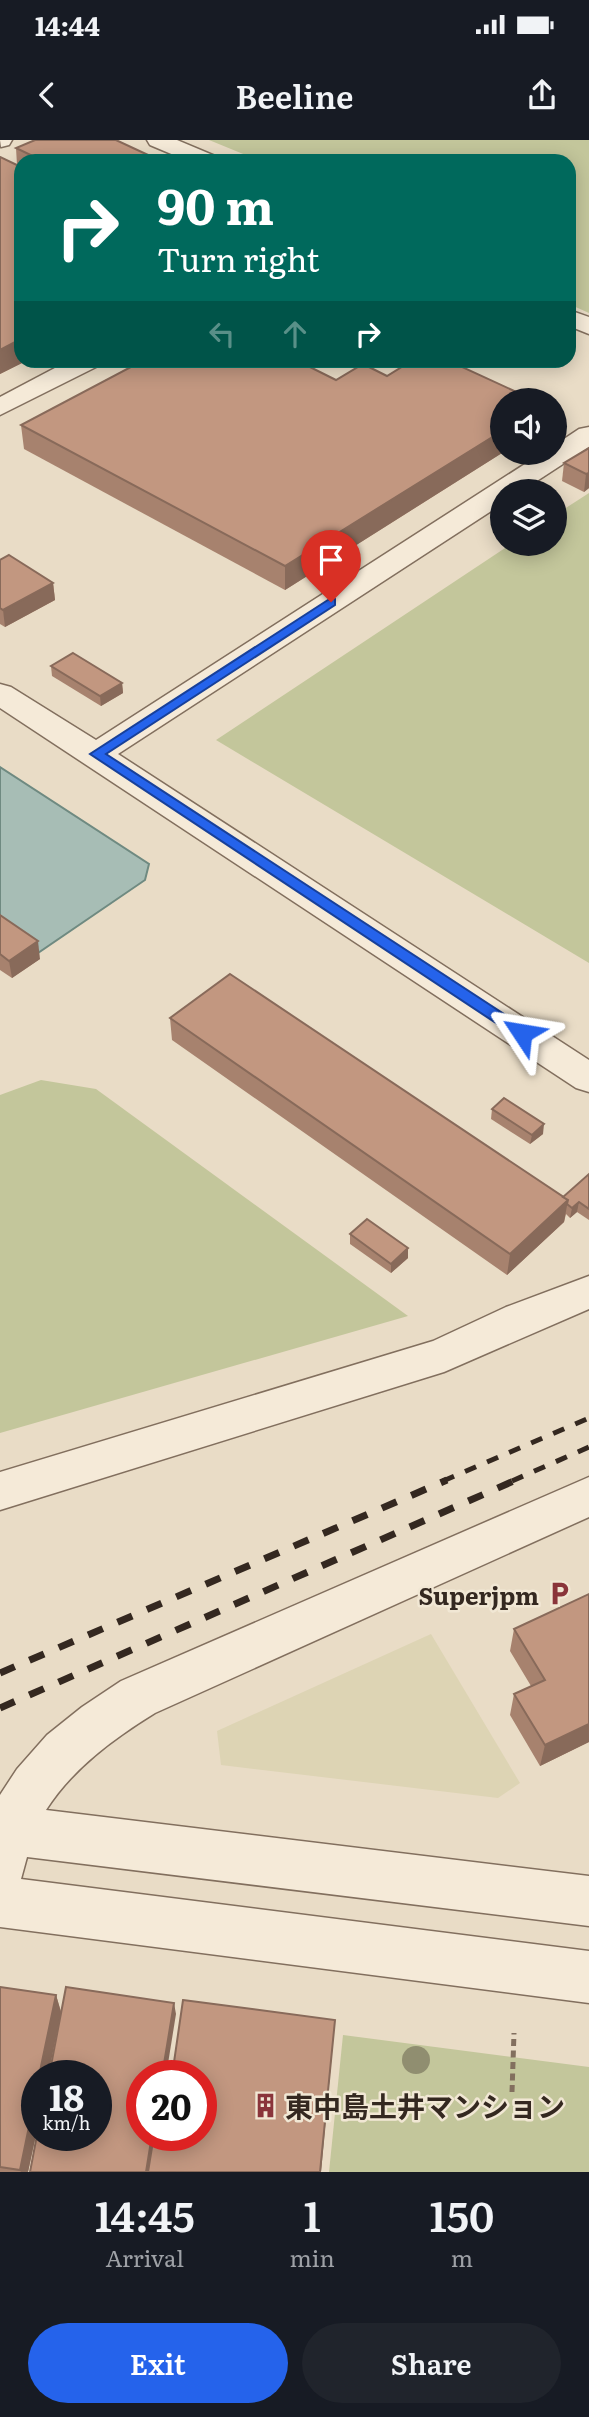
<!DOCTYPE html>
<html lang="en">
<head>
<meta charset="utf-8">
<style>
	:root { --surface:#171b24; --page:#20242c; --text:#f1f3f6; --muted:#9ea1a6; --accent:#2563eb }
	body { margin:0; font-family:Literata,"Noto Sans JP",serif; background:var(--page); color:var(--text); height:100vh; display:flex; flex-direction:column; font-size:26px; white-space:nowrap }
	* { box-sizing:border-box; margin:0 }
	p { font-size:23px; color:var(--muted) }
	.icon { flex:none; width:38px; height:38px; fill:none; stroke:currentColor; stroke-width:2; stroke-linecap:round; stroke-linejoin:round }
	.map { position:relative; height:2032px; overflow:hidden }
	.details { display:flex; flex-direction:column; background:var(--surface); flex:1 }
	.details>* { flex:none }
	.hud { position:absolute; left:14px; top:14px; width:562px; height:214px; border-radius:21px; box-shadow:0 4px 18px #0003; background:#00695c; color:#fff; overflow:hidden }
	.controls { position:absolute; left:490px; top:248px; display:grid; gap:14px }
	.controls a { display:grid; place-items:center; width:77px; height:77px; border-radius:50%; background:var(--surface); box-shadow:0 4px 18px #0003; font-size:35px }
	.speed { position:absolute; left:21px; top:1920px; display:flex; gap:14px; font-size:35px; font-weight:700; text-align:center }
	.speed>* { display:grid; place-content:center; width:91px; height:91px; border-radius:50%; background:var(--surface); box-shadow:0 4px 18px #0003; line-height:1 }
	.speed small { font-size:18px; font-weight:400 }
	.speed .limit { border:10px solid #d22; background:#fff; color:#111 }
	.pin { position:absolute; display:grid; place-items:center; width:60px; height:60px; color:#fff; margin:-72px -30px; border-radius:50% 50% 50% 0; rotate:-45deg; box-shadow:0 0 7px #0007 }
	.pin .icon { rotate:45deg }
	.me { position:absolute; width:77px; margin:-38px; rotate:303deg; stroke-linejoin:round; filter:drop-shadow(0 0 5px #0008) }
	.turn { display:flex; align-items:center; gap:24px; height:147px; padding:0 28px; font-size:32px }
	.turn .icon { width:91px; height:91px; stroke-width:2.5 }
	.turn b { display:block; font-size:49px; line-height:60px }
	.lanes { display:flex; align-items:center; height:66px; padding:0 28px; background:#0003; justify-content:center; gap:35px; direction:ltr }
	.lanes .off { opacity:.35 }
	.eta { display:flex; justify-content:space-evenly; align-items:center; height:119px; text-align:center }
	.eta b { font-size:42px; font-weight:600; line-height:49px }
	.primary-button { display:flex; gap:14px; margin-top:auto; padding:14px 28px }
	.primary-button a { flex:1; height:80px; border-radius:42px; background:var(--accent); color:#fff; font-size:28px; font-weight:600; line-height:80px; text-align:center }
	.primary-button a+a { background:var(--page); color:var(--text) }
	.status { display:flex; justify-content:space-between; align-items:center; height:49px; padding:0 35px; background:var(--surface); direction:ltr }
	.status svg { height:19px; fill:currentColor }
	header { display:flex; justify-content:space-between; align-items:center; height:91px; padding:0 28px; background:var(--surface); font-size:32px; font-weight:600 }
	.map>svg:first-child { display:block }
	.farmland { fill:#ddd4b4 }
	.green { fill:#c3c69b }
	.water { fill:#a7bdb5; stroke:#6f8a81; stroke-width:2 }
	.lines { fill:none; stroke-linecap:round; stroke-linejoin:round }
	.minor-casing { stroke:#826f5e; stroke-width:3 }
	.path { stroke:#826f5e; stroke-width:5; stroke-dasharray:7 4.5; stroke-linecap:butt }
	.minor { fill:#f5ead8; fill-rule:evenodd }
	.rail-far1 { stroke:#342820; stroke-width:5; stroke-dasharray:12 12; stroke-linecap:butt }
	.rail { stroke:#342820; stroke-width:7; stroke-dasharray:16 16; stroke-linecap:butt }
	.tree { fill:#908e70 }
	.wall { fill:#a7826e }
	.shaded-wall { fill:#886a5a }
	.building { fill:#c29780; stroke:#886a5a; stroke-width:2 }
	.route { fill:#2563eb; stroke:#184099; stroke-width:2 }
	.labels { text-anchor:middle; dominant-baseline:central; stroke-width:5; stroke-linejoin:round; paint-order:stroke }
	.poi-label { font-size:24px; font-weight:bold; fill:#342820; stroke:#f1e7d4; text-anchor:end }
	.near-poi-label { font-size:28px; font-weight:bold; fill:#342820; stroke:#f1e7d4; text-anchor:start }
</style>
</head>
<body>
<div class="status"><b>14:44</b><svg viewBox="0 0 49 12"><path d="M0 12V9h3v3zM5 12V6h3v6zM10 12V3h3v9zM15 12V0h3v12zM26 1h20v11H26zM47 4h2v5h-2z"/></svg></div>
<header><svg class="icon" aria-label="back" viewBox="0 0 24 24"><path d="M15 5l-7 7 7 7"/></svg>Beeline<svg class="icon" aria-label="share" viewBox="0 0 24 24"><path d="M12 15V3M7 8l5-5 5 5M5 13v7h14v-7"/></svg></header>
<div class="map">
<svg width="589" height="2032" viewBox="0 0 589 2032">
	<rect width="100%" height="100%" fill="#e9dcc6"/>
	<path class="farmland" d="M431,1494L520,1643L498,1658L221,1625L217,1591Z"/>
	<g class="green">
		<path d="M209,0H589V173L569,164V21H260Z"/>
		<path d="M589,353V823L216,600L511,404H555V375Z"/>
		<path d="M41,940L96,949L408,1176L0,1293V955Z"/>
		<path d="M343,1895L589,1927V2032H329Z"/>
	</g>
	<path class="water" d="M0,627L149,724L145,740L35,815L0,791Z"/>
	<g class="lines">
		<defs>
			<g id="minor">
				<path d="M0,0H12L9,5L1,7Z"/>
				<path d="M147,0H177L215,16L218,21H188L150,5Z"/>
				<path d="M569,170L589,177V194L569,186Z"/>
				<path d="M70,220H103L100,225L0,275V257Z"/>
				<path d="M589,287V307L520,352H502V364L118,614L589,920V952L576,948L0,568V544L11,547L96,600L542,313H555V305L579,289Z"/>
				<path d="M589,1136V1169L444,1232L0,1370V1332L433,1201L506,1167Z"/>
				<path d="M589,1337V1377L155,1573C113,1599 73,1628 46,1670L589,1736V1786L27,1717L21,1739L589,1811V1863L0,1787V1655L17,1629L47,1595L82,1567L121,1541Z"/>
			</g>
		</defs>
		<use href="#minor" class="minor-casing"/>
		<path class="path" d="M512,1952L514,1893"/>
		<use href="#minor" class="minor"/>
		<g class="rail-far1">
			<path d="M443,1341L589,1278"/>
			<path d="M512,1341L589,1307"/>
		</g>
		<g class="rail">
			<path d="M0,1533L447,1340"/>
			<path d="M0,1568L516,1340"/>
		</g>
	</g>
	<circle class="tree" cx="416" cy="1920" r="14"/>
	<g class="wall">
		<path d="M16,8L161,21H21V220H28L0,234L17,25Z"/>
		<path d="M387,236L502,261V313L285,450L24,309L21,285L336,240Z"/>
		<path d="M589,308V348L584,352L562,341L564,323Z"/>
		<path d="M0,420L53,443L55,460L5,487L0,484Z"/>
		<path d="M51,526L122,543L123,553L101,566L52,536Z"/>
		<path d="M0,775L40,819L12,838L0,830Z"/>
		<path d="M170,878L563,1057L589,1034V1080L577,1072L570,1078L566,1074L564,1082L507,1135L172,900Z"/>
		<path d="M492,969L543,994L530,1004L491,979Z"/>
		<path d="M350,1094L408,1108V1118L391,1133L350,1104Z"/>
		<path d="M589,1454V1602L540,1626L510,1575L514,1554L531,1546L510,1511L514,1489Z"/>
		<path d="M0,1847L56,1855L61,1872L48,1936H37V1990L28,2032H0Z"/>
	</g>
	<g class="shaded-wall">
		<path d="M21,199V220H28L0,234V210Z"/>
		<path d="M502,291V313L285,450V426Z"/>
		<path d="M589,333V348L584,352L586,334Z"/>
		<path d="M53,443L55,460L5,487L3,470Z"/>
		<path d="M122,543L123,553L101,566L100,556Z"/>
		<path d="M38,801L40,819L12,838L9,821Z"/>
		<path d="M544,984L543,994L530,1004L532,995Z"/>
		<path d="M568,1060L564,1082L507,1135L510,1114Z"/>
		<path d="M579,1062L577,1072L570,1078L572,1068Z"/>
		<path d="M408,1108V1118L391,1133V1124Z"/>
		<path d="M589,1584V1602L540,1626L545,1605Z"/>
		<path d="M56,1855L61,1872L48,1936H39Z"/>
		<path d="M174,1863L176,1874L166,1936H162Z"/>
		<path d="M335,1880L321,2032H320Z"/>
		<path d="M37,1948V1990L28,2032H21L20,2030Z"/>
		<path d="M152,1995H156L148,2032H146Z"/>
	</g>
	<g class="building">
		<path d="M35,0H116L161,21H43L16,8Z"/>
		<path d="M0,17L21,27V199L0,210Z"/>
		<path d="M144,220H296L336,240L363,224L387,236L413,220H447L536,261H502V291L285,426L21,285Z"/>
		<path d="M589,308V333L586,334L564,323Z"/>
		<path d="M9,415L53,443L3,470L0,468V420Z"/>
		<path d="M73,513L122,543L100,556L51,526Z"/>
		<path d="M0,775L38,801L9,821L0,814Z"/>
		<path d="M230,834L568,1060L510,1114L170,878Z"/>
		<path d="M504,958L544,984L532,995L492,969Z"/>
		<path d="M589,1034V1069L579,1062L572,1068L567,1064L568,1060L563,1057Z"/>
		<path d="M367,1079L408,1108L391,1124L350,1094Z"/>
		<path d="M589,1454V1584L545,1605L514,1554L545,1540L514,1489Z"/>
		<path d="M0,1847L56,1855L39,1936H37V1948L20,2030L0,2027Z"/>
		<path d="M66,1847L174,1863L162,1936H142V1995H152L146,2032H30L37,1995H96V1936H49Z"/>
		<path d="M183,1860L335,1880L320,2032H148L154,1995H201V1936H172Z"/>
	</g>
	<path class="route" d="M331,458L335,459V465L106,614L527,889L529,893L527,897H517L90,614Z"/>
	<defs>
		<symbol id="parking-bare" viewBox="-9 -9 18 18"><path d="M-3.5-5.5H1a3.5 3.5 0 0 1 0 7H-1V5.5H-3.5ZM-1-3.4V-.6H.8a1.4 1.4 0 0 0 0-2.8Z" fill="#8a353b" stroke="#f1e7d4" stroke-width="2.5" paint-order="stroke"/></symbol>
		<symbol id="building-bare" viewBox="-9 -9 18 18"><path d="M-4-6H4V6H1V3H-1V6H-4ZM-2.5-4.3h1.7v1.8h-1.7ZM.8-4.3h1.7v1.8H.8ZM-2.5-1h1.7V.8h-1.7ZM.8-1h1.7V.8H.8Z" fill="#8a353b" stroke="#f1e7d4" stroke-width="2.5" paint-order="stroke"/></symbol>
	</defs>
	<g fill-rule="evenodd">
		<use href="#parking-bare" x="542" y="1436" width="35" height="35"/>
		<use href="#building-bare" x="248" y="1948" width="35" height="35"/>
	</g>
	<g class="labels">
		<g class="poi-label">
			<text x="539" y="1454">Superjpm</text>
		</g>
		<g class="near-poi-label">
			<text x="285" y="1965">東中島土井マンション</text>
		</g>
	</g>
</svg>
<div class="controls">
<a><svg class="icon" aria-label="sound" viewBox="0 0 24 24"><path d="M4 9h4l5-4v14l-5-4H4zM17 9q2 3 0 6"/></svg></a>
<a><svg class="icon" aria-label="layers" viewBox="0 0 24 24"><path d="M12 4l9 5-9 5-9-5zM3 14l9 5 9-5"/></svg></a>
</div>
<div class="speed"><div>18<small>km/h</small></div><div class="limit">20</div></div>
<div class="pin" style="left:331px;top:462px;background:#d93025"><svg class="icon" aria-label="arrive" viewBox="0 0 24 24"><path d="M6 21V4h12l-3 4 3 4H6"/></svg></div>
<svg class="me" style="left:522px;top:893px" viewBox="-20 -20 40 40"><path d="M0-17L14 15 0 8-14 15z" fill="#2563eb" stroke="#fff" stroke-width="4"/></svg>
<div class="hud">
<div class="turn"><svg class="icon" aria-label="right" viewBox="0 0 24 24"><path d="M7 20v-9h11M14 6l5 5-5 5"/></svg><div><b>90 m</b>Turn right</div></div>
<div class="lanes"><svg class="icon off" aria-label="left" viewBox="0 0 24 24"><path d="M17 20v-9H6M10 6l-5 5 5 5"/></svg><svg class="icon off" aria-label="ahead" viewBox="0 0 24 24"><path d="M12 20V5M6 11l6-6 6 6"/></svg><svg class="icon" aria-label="right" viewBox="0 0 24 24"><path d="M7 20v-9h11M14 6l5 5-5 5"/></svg></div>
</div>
</div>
<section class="details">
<div class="eta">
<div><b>14:45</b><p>Arrival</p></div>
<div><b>1</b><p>min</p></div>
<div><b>150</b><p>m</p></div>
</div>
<div class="primary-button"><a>Exit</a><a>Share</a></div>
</section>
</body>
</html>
